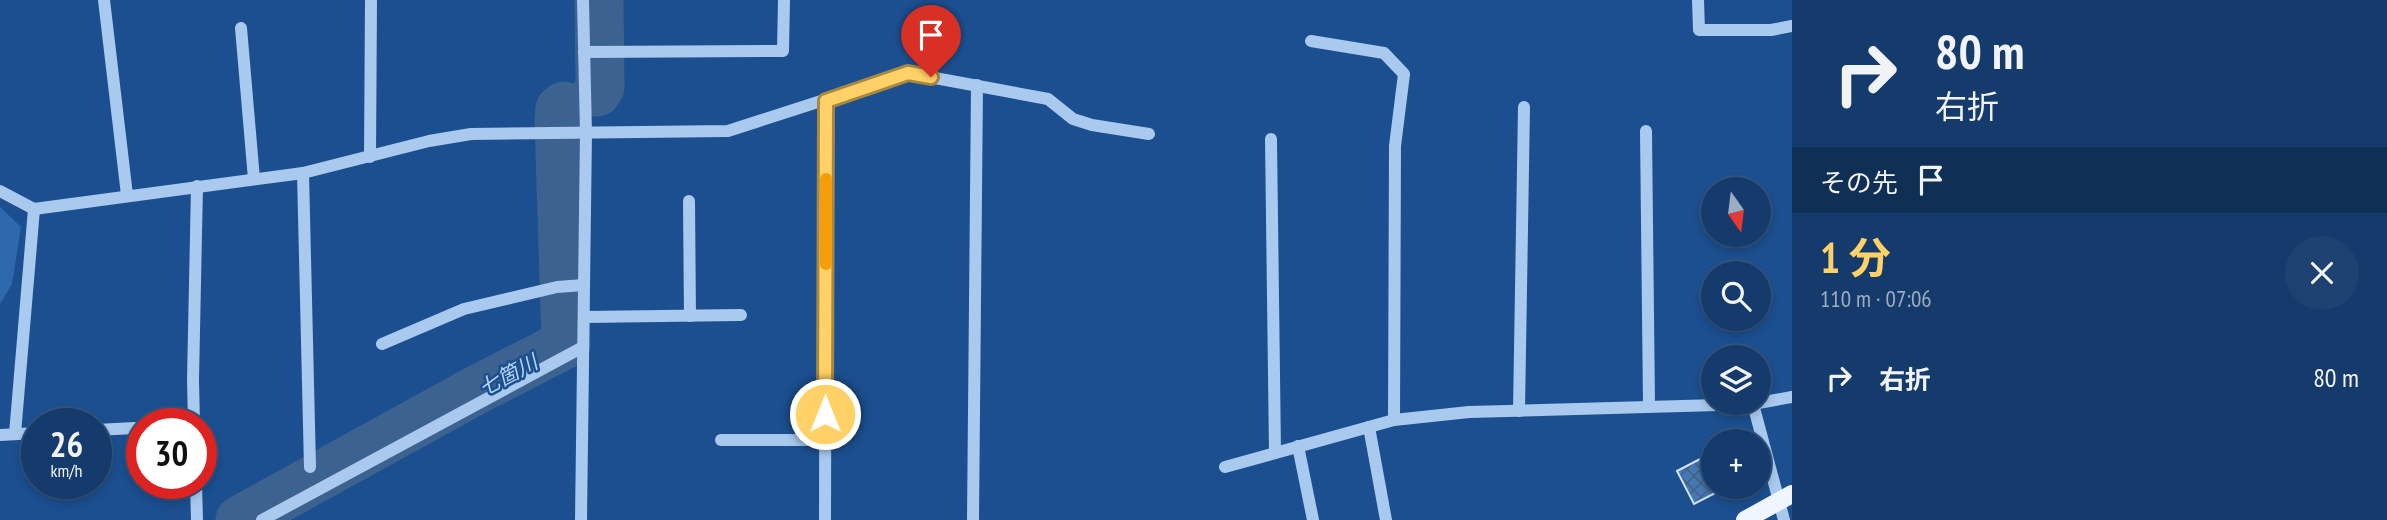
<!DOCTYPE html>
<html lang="ja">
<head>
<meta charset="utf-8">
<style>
	:root { --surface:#143b6b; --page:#1d4271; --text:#f1f3f6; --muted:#9dadc1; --line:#33557e; --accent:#ffd166 }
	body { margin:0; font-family:"PT Sans Narrow","Noto Sans JP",sans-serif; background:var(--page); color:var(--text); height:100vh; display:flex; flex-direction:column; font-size:26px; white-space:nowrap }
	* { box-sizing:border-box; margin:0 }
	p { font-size:23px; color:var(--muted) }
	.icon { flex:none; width:38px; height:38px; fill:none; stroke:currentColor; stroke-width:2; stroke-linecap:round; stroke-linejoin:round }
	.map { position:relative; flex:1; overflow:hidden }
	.panel { display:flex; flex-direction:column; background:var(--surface); width:595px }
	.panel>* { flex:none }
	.guide { background:#143b6b; color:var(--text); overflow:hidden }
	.needle { width:46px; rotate:166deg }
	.controls { position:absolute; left:1701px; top:177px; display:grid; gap:14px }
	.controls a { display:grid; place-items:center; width:70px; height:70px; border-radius:50%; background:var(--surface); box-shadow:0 4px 10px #0003,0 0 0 2px var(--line); font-size:35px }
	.speed { position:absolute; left:21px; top:408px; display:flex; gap:14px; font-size:35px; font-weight:700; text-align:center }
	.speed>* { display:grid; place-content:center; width:91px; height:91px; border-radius:50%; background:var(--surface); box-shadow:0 4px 10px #0003,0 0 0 2px var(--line); line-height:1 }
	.speed small { font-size:18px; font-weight:400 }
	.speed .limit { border:10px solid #d22; background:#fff; color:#111 }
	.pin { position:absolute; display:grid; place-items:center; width:60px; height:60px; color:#fff; margin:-72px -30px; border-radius:50% 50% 50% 0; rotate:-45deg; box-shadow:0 0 7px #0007 }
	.pin .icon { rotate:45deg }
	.me { position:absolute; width:77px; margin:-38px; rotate:0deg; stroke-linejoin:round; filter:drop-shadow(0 0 5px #0008) }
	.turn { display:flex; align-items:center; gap:24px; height:147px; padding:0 28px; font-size:32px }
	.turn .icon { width:91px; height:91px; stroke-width:2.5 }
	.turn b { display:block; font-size:49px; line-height:60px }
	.then { display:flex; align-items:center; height:66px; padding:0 28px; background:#0003; gap:14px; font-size:26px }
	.round { display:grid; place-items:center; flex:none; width:74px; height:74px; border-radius:37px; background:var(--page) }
	.head { display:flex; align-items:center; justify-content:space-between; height:119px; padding:0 28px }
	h1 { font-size:42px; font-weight:700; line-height:52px; color:var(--accent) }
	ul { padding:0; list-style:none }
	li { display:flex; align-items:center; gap:21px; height:91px; padding:0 28px }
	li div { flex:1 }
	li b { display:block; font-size:26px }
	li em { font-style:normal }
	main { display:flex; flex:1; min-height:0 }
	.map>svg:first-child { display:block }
	.park { fill:#2e69ad }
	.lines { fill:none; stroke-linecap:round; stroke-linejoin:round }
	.river { stroke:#3c6290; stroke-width:49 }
	.building { fill:url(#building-cross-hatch); stroke:#cfe3fa; stroke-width:2 }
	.minor { stroke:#a9c9ee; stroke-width:12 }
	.major { stroke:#f0f6ff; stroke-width:18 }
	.route-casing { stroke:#a68842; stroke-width:18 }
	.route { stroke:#ffd166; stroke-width:12 }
	.slow { stroke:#f59e0b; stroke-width:12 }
	.labels { text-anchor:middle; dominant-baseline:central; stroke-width:5; stroke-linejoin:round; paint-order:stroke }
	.water-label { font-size:21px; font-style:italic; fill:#b5d3f5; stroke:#1b4f8f }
</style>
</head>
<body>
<main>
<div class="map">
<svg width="1792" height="520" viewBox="0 0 1792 520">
	<defs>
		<pattern id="building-cross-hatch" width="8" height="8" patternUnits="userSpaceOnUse" patternTransform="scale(1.75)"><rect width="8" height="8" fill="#4478b7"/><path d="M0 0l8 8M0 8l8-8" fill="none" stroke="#486282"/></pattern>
	</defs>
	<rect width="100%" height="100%" fill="#1b4f8f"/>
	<path class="park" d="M0,207L21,227L12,284L0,304Z"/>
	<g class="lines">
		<g class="river">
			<path d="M597,92L600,87L599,0"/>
			<path d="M240,520L478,389L566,344L559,121L560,109L564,106"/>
		</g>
	</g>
	<path class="building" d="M1702,458L1707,462L1713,459V486H1729L1694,504L1677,471Z"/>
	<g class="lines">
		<g class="minor">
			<path d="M104,0L127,195"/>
			<path d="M1698,0L1699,30H1771L1792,26"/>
			<path d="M241,28L254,179"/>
			<path d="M1311,41L1384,53L1404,74L1395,146L1394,420"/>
			<path d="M584,52L783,51L784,0"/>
			<path d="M1646,131L1649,406"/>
			<path d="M1271,139L1275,453"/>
			<path d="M370,157L371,0"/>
			<path d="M303,173L310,467"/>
			<path d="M0,191L34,209L303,173L429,141L471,134L728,131L908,73L1048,99L1073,119L1092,125L1149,134"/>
			<path d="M689,201L690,316"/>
			<path d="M584,317L741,315"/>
			<path d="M382,344L464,309L557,287L584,285"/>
			<path d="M1753,404L1784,520"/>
			<path d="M1519,411L1524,107"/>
			<path d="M194,424L193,380L197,186"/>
			<path d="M1369,427L1386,520"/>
			<path d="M96,430L135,428"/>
			<path d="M15,434L34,209"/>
			<path d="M0,435L37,433"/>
			<path d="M721,440H825"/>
			<path d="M1298,446L1313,520"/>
			<path d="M1225,467L1394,420L1469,412L1753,404L1792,397"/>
			<path d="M196,483L197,520"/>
			<path d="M262,520L583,347"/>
			<path d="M581,520L586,133L583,0"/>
			<path d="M825,520L826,101"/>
			<path d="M973,520L977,85"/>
		</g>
		<path class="major" d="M1745,520L1792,494"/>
	</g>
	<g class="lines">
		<defs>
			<path id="route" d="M825,414L826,101L908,73L931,77"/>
		</defs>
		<use href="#route" class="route-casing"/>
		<use href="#route" class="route"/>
		<path class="slow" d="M826,264V179"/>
	</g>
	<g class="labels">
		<g class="water-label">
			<text transform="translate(508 375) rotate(-28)">七箇川</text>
		</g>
	</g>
</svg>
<div class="controls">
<a><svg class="needle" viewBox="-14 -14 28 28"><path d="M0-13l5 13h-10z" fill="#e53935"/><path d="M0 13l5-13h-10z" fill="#9dadc1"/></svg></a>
<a><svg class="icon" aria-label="search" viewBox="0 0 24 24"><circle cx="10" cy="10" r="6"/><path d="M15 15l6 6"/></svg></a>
<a><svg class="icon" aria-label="layers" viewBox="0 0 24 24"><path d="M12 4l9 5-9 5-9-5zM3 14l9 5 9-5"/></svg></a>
<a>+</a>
</div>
<div class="speed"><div>26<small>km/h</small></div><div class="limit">30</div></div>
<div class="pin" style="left:931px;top:77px;background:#d93025"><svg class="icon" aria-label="arrive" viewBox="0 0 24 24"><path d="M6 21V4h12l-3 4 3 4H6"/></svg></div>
<svg class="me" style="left:825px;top:414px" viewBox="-20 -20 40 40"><circle r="17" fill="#ffd166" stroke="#fff" stroke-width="3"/><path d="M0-11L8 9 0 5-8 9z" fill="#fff"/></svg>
</div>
<section class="panel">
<div class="guide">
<div class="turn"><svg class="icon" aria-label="right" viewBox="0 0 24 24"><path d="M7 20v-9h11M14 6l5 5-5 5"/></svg><div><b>80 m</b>右折</div></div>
<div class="then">その先<svg class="icon" aria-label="arrive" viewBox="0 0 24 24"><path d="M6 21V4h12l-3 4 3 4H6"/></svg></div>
</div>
<div class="head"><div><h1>1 分</h1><p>110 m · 07:06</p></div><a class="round"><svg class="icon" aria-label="close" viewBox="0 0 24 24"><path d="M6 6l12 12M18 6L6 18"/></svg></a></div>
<ul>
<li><svg class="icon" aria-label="right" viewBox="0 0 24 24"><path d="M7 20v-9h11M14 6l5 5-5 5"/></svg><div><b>右折</b></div><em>80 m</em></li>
</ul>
</section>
</main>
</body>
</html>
